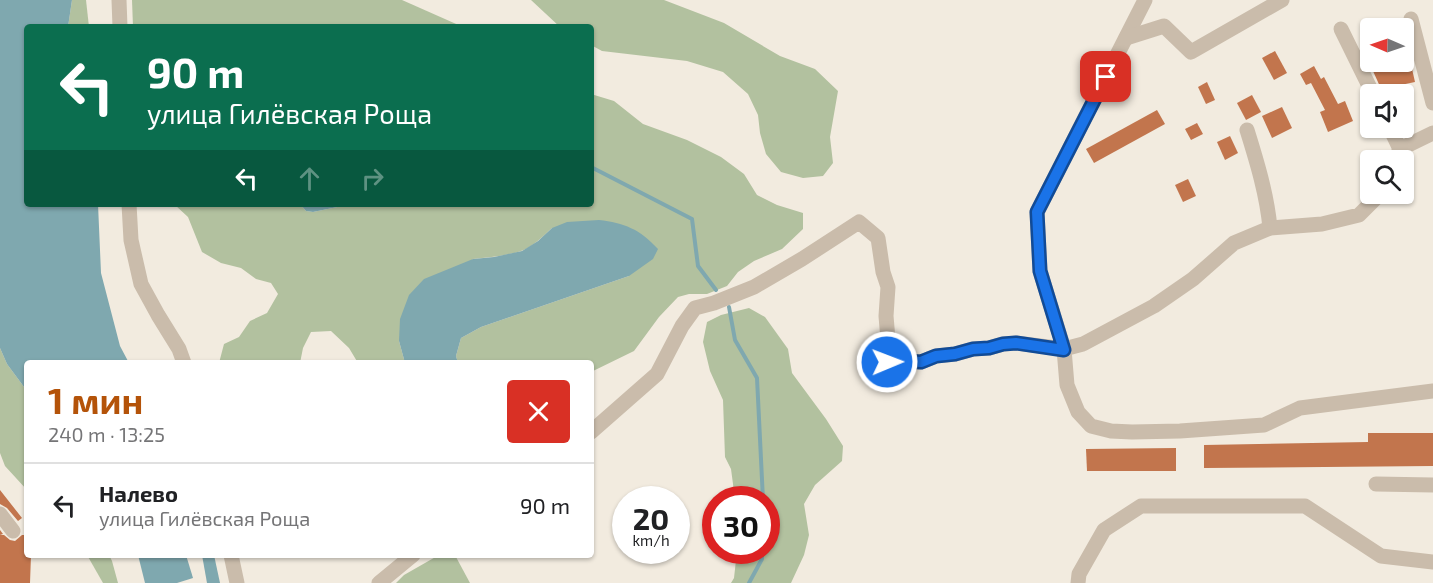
<!DOCTYPE html>
<html lang="ru">
<head>
<meta charset="utf-8">
<style>
	:root { --surface:#fff; --page:#f2f2f2; --text:#202124; --muted:#757577; --line:#e0e0e0; --accent:#b45309 }
	body { margin:0; font-family:"Exo 2",sans-serif; background:var(--page); color:var(--text); height:100vh; display:flex; flex-direction:column; font-size:22px; white-space:nowrap }
	* { box-sizing:border-box; margin:0 }
	p { font-size:20px; color:var(--muted) }
	.icon { flex:none; width:33px; height:33px; fill:none; stroke:currentColor; stroke-width:2; stroke-linecap:round; stroke-linejoin:round }
	.map { position:relative; flex:1; overflow:hidden }
	.drawer { position:absolute; left:24px; top:360px; width:570px; height:198px; display:flex; flex-direction:column; background:var(--surface); border-radius:6px; box-shadow:0 2px 4px #0004 }
	.drawer>* { flex:none }
	.top-card { position:absolute; left:24px; top:24px; width:570px; height:183px; border-radius:6px; box-shadow:0 2px 4px #0004; background:#0b6e4f; color:#fff; overflow:hidden }
	.needle { width:39px; rotate:272deg }
	.controls { position:absolute; left:1360px; top:18px; display:grid; gap:12px }
	.controls a { display:grid; place-items:center; width:54px; height:54px; border-radius:6px; background:var(--surface); box-shadow:0 2px 4px #0004; font-size:30px }
	.speed { position:absolute; left:612px; top:486px; display:flex; gap:12px; font-size:30px; font-weight:700; text-align:center }
	.speed>* { display:grid; place-content:center; width:78px; height:78px; border-radius:50%; background:var(--surface); box-shadow:0 2px 4px #0004; line-height:1 }
	.speed small { font-size:15px; font-weight:400 }
	.speed .limit { border:9px solid #d22; background:#fff; color:#111 }
	.pin { position:absolute; display:grid; place-items:center; width:51px; height:51px; color:#fff; margin:-26px; border-radius:12px; box-shadow:0 3px 9px #0006 }
	.me { position:absolute; width:66px; margin:-33px; rotate:89deg; stroke-linejoin:round; filter:drop-shadow(0 0 4px #0008) }
	.turn { display:flex; align-items:center; gap:21px; height:126px; padding:0 24px; font-size:27px }
	.turn .icon { width:78px; height:78px; stroke-width:2.5 }
	.turn b { display:block; font-size:42px; line-height:51px }
	.lanes { display:flex; align-items:center; height:57px; padding:0 24px; background:#0003; justify-content:center; gap:30px; direction:ltr }
	.lanes .off { opacity:.35 }
	.round { display:grid; place-items:center; flex:none; width:63px; height:63px; border-radius:6px; background:var(--page) }
	.overview { display:flex; align-items:center; justify-content:space-between; height:102px; padding:0 24px }
	h1 { font-size:36px; font-weight:700; line-height:45px; color:var(--accent) }
	ul { padding:0; list-style:none }
	li { display:flex; align-items:center; gap:18px; height:84px; padding:0 24px; border-top:2px solid var(--line) }
	li div { flex:1 }
	li b { display:block; font-size:22px }
	li em { font-style:normal }
	.map>svg:first-child { display:block }
	.green { fill:#b2c19f }
	.water { fill:#7fa8af }
	.lines { fill:none; stroke-linecap:round; stroke-linejoin:round }
	.stream { stroke:#7fa8af; stroke-width:4 }
	.building { fill:#c2754d }
	.minor { stroke:#cabcab; stroke-width:15 }
	.route-casing { stroke:#114b97; stroke-width:15 }
	.route { stroke:#1a73e8; stroke-width:10 }
</style>
</head>
<body>
<div class="map">
<svg width="1433" height="583" viewBox="0 0 1433 583">
	<rect width="100%" height="100%" fill="#f2ebdf"/>
	<g class="green">
		<path d="M72,0H86L89,27H68Z"/>
		<path d="M132,0H402L463,27H133Z"/>
		<path d="M531,0H664L724,23L780,56L815,69L838,91L830,137L833,163L823,176L803,178L781,172L766,154L760,133L758,115L748,94L723,72L687,61L602,51L591,45V27H560Z"/>
		<path d="M591,94L614,101L643,124L687,140L721,157L744,174L757,195L777,205L803,213V229L782,249L754,261L738,272L727,286L707,294H689L678,297L659,317L634,351L591,372V363H458L456,356L461,338L481,327L629,276L552,228C543,236 533,247 521,251C506,256 489,257 473,259L399,341L405,363H358L349,348L331,331L311,332L303,348L300,363H219L224,344L239,337L250,321L267,313L278,294L271,283L256,279L241,268L221,263L202,252L188,217L175,205L176,204H300L306,211L313,212L352,204H591Z"/>
		<path d="M749,308L765,317L788,349L792,373L826,419L843,446L842,461L815,485L804,504L809,535L804,555L791,583H731L734,578L737,551L766,550V500L735,499L731,469L725,457L723,400L710,371L703,342L707,322L721,315Z"/>
		<path d="M0,348L7,364L27,391V490L5,466L0,453Z"/>
		<path d="M87,555H109L112,561L118,583H103Z"/>
		<path d="M439,555H453L456,557L470,583H396L404,575Z"/>
	</g>
	<g class="water">
		<path d="M0,0H72L68,27H27V204H98L101,273L120,346L129,363H27V391L7,364L0,348Z"/>
		<path d="M300,204H352L313,212L306,211Z"/>
		<path d="M599,220C624,223 640,229 658,249L653,259L629,276L481,327L461,338L456,356L458,363H405L399,341L400,319L409,295L424,279L473,259L494,257L522,251L538,241L552,228L567,222Z"/>
		<path d="M138,555H186L193,578L177,583H145Z"/>
		<path d="M202,555H214L220,583H207Z"/>
	</g>
	<g class="lines">
		<g class="stream">
			<path d="M591,167L692,219L698,266L716,290"/>
			<path d="M729,307L735,340L757,378L763,500"/>
			<path d="M749,583L762,559V550"/>
		</g>
	</g>
	<g class="building">
		<path d="M1275,51L1287,73L1274,80L1262,58Z"/>
		<path d="M1410,60L1415,82L1391,87L1382,91L1373,71L1387,64Z"/>
		<path d="M1314,66L1321,79L1324,77L1338,104L1345,101L1353,121L1328,132L1320,112L1325,110L1311,83L1306,85L1300,74Z"/>
		<path d="M1207,82L1215,100L1206,104L1198,87Z"/>
		<path d="M1252,95L1261,112L1246,120L1237,103Z"/>
		<path d="M1282,107L1292,128L1272,138L1262,116Z"/>
		<path d="M1157,110L1165,124L1094,163L1086,149Z"/>
		<path d="M1197,123L1203,134L1191,140L1185,129Z"/>
		<path d="M1230,136L1238,153L1225,160L1217,142Z"/>
		<path d="M1188,179L1196,196L1183,202L1175,185Z"/>
		<path d="M1368,433H1433V466L1204,468V445L1368,442Z"/>
		<path d="M1176,448V471H1087L1086,449Z"/>
		<path d="M0,490L22,518L18,521L7,508L0,504Z"/>
		<path d="M0,530L3,534L0,535H4L10,540L15,541L22,535H27V555H31L30,583H0Z"/>
	</g>
	<g class="lines">
		<g class="minor">
			<path d="M119,0L120,27"/>
			<path d="M1145,0L1037,212L1040,271L1064,349L1067,385L1078,412L1091,426L1111,431L1132,432L1180,431L1264,425L1300,408L1433,391"/>
			<path d="M1411,19L1433,103"/>
			<path d="M1341,29L1373,94"/>
			<path d="M1126,38L1164,26L1191,52L1282,0"/>
			<path d="M1390,128L1400,149"/>
			<path d="M1247,130C1257,162 1267,195 1270,228"/>
			<path d="M1395,160L1400,149L1433,133"/>
			<path d="M129,204L131,240L141,284L158,315L179,349L184,363"/>
			<path d="M591,432L657,374L682,326L695,308L714,303L754,287L802,259L859,222L878,238L883,272L888,287L886,316L889,351L887,362L903,361L921,362L936,356L955,354L973,349L989,348L1003,344L1016,343L1064,349L1083,344L1154,306L1193,279L1234,243L1270,228L1322,224L1359,215L1380,194"/>
			<path d="M1376,484L1433,485"/>
			<path d="M0,514L13,531"/>
			<path d="M231,555L237,583"/>
			<path d="M379,583L413,555"/>
			<path d="M1078,583L1079,574L1104,530L1141,506H1305L1381,556L1433,562"/>
		</g>
	</g>
	<g class="lines">
		<defs>
			<path id="route" d="M887,362L903,361L921,362L936,356L955,354L973,349L989,348L1003,344L1016,343L1064,350L1040,271L1037,212L1106,77"/>
		</defs>
		<use href="#route" class="route-casing"/>
		<use href="#route" class="route"/>
	</g>
</svg>
<div class="controls">
<a><svg class="needle" viewBox="-14 -14 28 28"><path d="M0-13l5 13h-10z" fill="#e53935"/><path d="M0 13l5-13h-10z" fill="#757577"/></svg></a>
<a><svg class="icon" aria-label="sound" viewBox="0 0 24 24"><path d="M4 9h4l5-4v14l-5-4H4zM17 9q2 3 0 6"/></svg></a>
<a><svg class="icon" aria-label="search" viewBox="0 0 24 24"><circle cx="10" cy="10" r="6"/><path d="M15 15l6 6"/></svg></a>
</div>
<div class="speed"><div>20<small>km/h</small></div><div class="limit">30</div></div>
<div class="pin" style="left:1106px;top:77px;background:#d93025"><svg class="icon" aria-label="arrive" viewBox="0 0 24 24"><path d="M6 21V4h12l-3 4 3 4H6"/></svg></div>
<svg class="me" style="left:887px;top:362px" viewBox="-20 -20 40 40"><circle r="17" fill="#1a73e8" stroke="#fff" stroke-width="3"/><path d="M0-11L8 9 0 5-8 9z" fill="#fff"/></svg>
<div class="top-card">
<div class="turn"><svg class="icon" aria-label="left" viewBox="0 0 24 24"><path d="M17 20v-9H6M10 6l-5 5 5 5"/></svg><div><b>90 m</b>улица Гилёвская Роща</div></div>
<div class="lanes"><svg class="icon" aria-label="left" viewBox="0 0 24 24"><path d="M17 20v-9H6M10 6l-5 5 5 5"/></svg><svg class="icon off" aria-label="ahead" viewBox="0 0 24 24"><path d="M12 20V5M6 11l6-6 6 6"/></svg><svg class="icon off" aria-label="right" viewBox="0 0 24 24"><path d="M7 20v-9h11M14 6l5 5-5 5"/></svg></div>
</div>
<section class="drawer">
<div class="overview"><div><h1>1 мин</h1><p>240 m · 13:25</p></div><a class="round" style="background:#d93025;color:#fff"><svg class="icon" aria-label="close" viewBox="0 0 24 24"><path d="M6 6l12 12M18 6L6 18"/></svg></a></div>
<ul>
<li><svg class="icon" aria-label="left" viewBox="0 0 24 24"><path d="M17 20v-9H6M10 6l-5 5 5 5"/></svg><div><b>Налево</b><p>улица Гилёвская Роща</p></div><em>90 m</em></li>
</ul>
</section>
</div>
</body>
</html>
